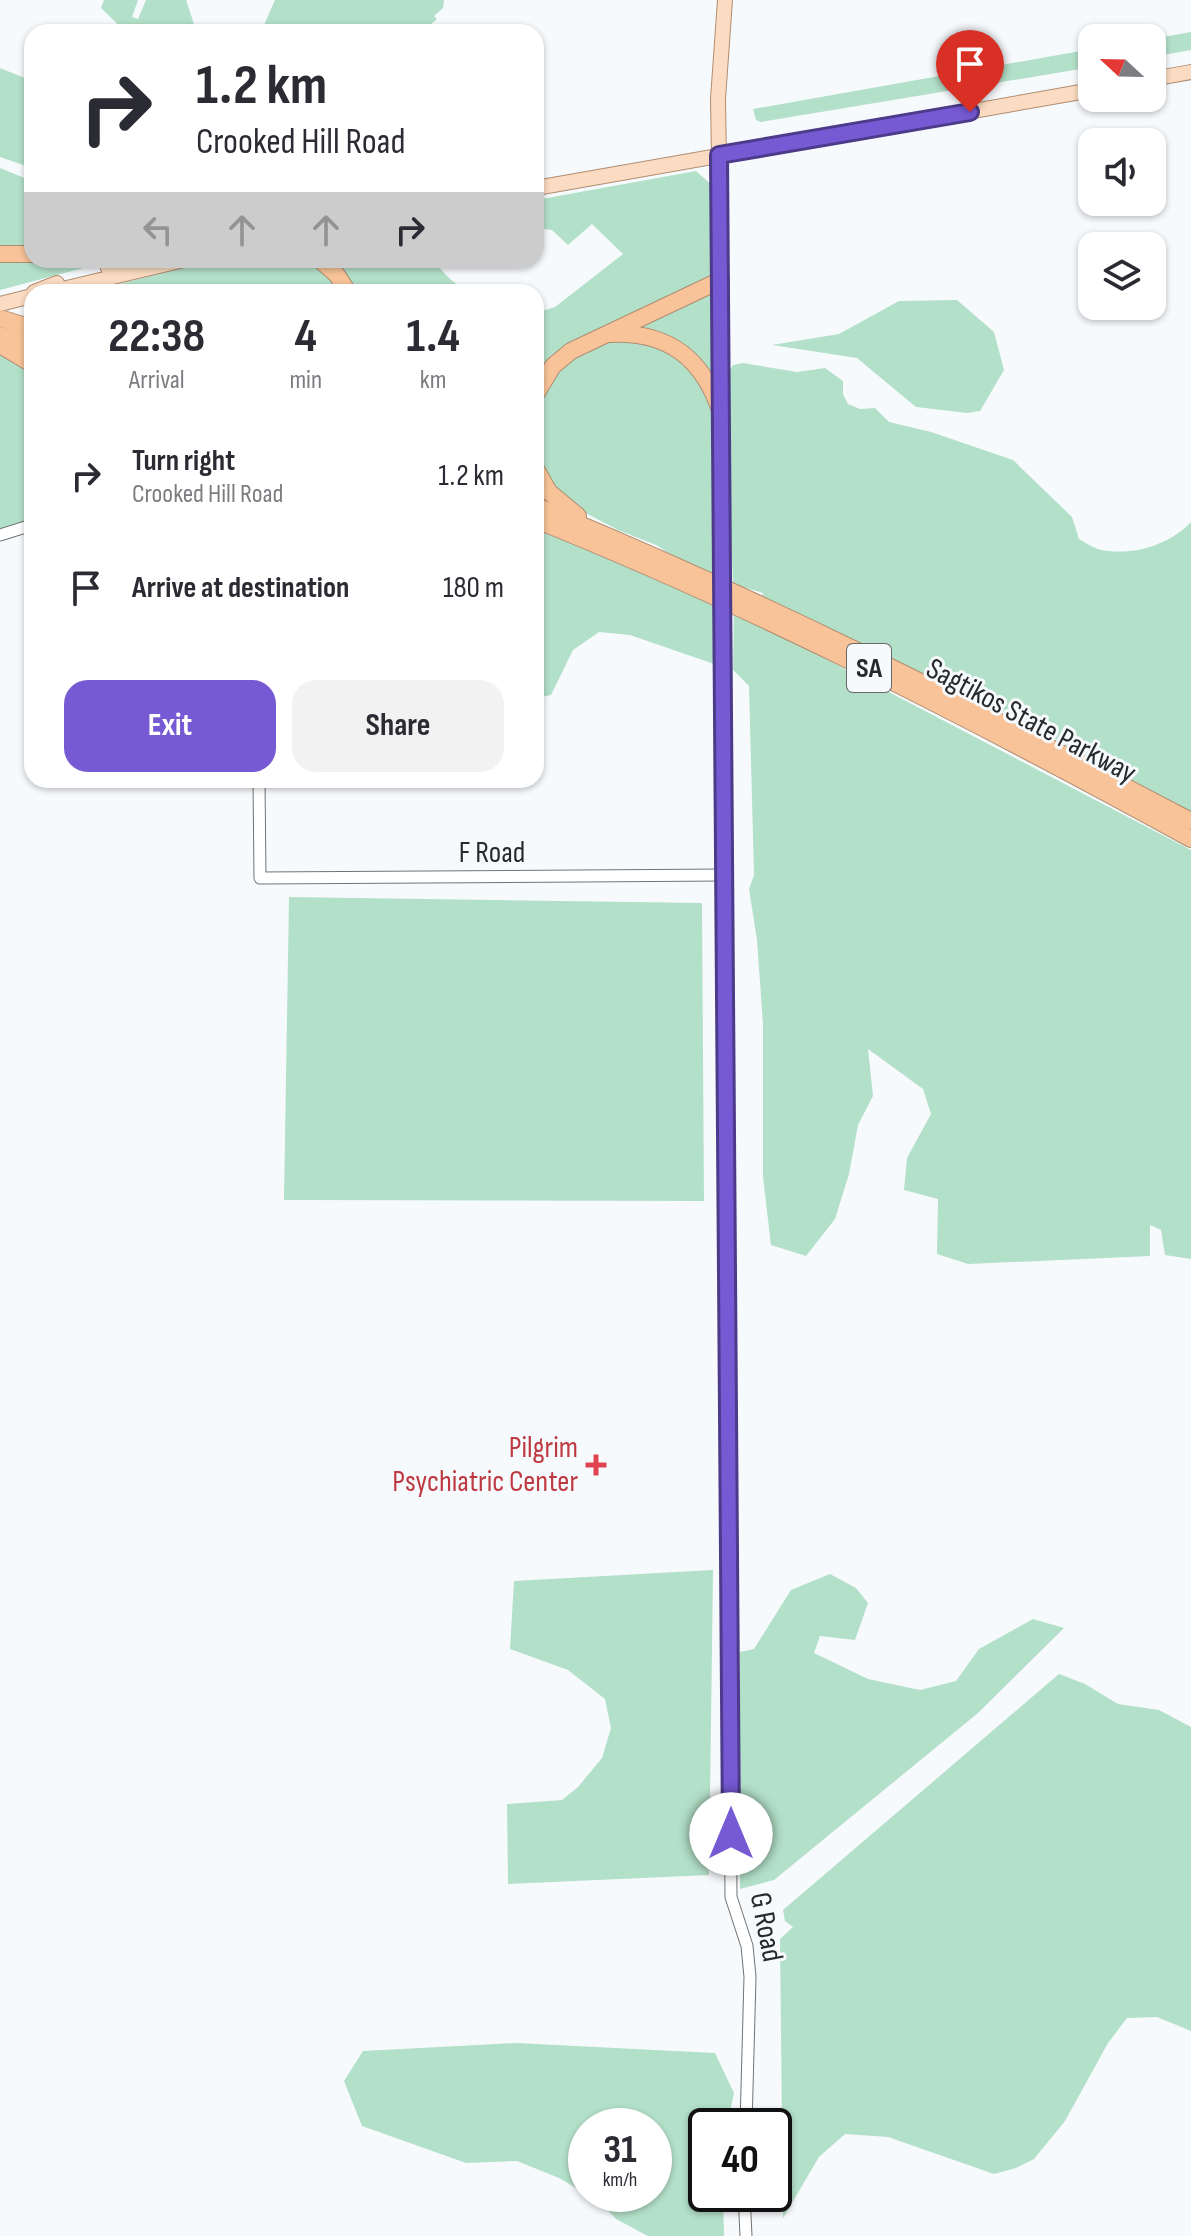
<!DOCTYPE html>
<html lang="en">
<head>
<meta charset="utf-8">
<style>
	:root { --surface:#fff; --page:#f2f2f3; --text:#2b2b33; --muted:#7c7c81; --accent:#755ad4 }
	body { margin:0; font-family:"Sofia Sans Condensed",sans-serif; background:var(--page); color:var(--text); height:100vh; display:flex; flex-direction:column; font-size:30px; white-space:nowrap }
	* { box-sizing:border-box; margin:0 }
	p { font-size:26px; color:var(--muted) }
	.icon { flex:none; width:44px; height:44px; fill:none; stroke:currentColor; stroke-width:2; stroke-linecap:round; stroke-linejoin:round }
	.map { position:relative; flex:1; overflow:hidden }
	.details { position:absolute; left:24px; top:284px; width:520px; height:504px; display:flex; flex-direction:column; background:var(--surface); border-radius:24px; box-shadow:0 2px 6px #0004 }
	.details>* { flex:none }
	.top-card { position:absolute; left:24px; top:24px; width:520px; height:244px; border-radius:24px; box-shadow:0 2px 6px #0004; background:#fff; color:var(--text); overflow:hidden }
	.needle { width:52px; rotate:292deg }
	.fabs { position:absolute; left:1078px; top:24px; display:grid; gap:16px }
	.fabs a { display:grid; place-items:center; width:88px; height:88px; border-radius:16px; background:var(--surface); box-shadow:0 2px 6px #0004; font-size:40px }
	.speed { position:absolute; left:568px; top:2108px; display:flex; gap:16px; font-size:40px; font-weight:700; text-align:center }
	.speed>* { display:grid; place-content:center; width:104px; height:104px; border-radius:50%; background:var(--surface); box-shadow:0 2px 6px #0004; line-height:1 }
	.speed small { font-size:20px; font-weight:400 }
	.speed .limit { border:4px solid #111; border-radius:12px; background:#fff; color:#111 }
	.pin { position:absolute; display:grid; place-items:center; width:68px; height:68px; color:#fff; margin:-82px -34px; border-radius:50% 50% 50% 0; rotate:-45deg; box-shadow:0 0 8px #0007 }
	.pin .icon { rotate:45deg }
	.me { position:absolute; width:88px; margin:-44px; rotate:0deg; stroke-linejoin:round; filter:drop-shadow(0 0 6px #0008) }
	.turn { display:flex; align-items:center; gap:28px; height:168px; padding:0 40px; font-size:36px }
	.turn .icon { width:104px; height:104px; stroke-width:2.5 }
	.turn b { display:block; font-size:56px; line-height:68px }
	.lanes { display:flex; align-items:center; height:76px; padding:0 40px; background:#0003; justify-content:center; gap:40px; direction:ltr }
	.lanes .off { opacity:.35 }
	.eta { display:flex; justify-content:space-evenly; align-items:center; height:136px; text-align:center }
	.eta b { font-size:48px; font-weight:700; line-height:56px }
	.action { display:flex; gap:16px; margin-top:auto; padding:16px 40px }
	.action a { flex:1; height:92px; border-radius:24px; background:var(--accent); color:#fff; font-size:32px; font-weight:700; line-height:92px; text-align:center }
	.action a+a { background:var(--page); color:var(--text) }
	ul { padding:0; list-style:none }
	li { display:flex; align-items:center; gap:24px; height:112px; padding:0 40px }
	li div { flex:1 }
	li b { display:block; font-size:30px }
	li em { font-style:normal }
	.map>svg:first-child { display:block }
	.green { fill:#b3e0c8; fill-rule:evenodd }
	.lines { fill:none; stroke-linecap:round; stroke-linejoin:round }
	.minor-casing { stroke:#717476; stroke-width:13 }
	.major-casing { stroke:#af8d72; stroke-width:16 }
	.highway-casing { stroke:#af8d72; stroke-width:18 }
	.minor { stroke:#fff; stroke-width:11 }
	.major { stroke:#fbdbc1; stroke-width:14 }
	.highway { stroke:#f8c398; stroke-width:16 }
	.minor-bridge-casing { stroke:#717476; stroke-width:13; stroke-linecap:butt }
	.minor-bridge { stroke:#fff; stroke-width:11 }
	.route-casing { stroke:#4c3a8a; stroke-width:20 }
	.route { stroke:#755ad4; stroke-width:14 }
	.health-dot { fill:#e0444e; stroke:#f7fafd; stroke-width:3 }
	.labels { text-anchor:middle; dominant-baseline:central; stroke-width:6; stroke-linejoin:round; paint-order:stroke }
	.shield { fill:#f7fafd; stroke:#666869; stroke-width:2 }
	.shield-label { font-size:28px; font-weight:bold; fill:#28292a }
	.street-label { font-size:30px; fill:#28292a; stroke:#f7fafd }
	.health-label { font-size:30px; fill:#be3a42; stroke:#f7fafd; text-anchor:end }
</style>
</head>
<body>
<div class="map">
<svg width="1191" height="2236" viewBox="0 0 1191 2236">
	<rect width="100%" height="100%" fill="#f7fafd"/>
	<g class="green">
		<path d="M104,0H138L132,17L138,19L146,0H186L195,27L193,32H126L101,8Z"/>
		<path d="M275,0H444L443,8L434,16L437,19L422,32H261Z"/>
		<path d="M1191,32V50L1152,57V39Z"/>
		<path d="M1092,49V67L761,122L756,120L753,109Z"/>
		<path d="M0,68L32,81V168L0,157Z"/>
		<path d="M0,168L32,181V249H0Z"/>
		<path d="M696,171L713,186V271L710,278L597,332L536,384V313L555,307L623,254L592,224L568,245L552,230L536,228V200Z"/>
		<path d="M0,259L114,260L0,290Z"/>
		<path d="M212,260H307L331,273L342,292H89Z"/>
		<path d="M329,260H433C445,274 460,294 480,289L482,292H355Z"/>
		<path d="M716,288V382L632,327Z"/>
		<path d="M957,300L994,332L1004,370L980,411L967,413L916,407L857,358L772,345L839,334L899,301Z"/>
		<path d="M604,341H645L675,353L713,399L716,422L717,577L681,561L656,545L618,530L578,509L554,489L536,448L541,397L568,361Z"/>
		<path d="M0,351L19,360L32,373V521L0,532Z"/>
		<path d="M743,363L797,372L825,368L843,381V394L848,404L860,409L875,408L889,422L931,432L1013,460L1072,517L1079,539C1086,543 1095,549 1102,550C1134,556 1169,545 1191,522V812L1016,718L762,597L763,593L733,584L728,453V373L733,365Z"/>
		<path d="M536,529L717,604V665L630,635L599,632L573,650L551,695L536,698Z"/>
		<path d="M734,611L1191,850V1259L1165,1255L1161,1230L1150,1225V1256L968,1264L937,1254L938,1199L904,1190L907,1158L931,1114L923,1089L868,1049L873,1096L858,1125L849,1174L835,1219L806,1256L771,1245L763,1177V1024L757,940L749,889L754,875L749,686L733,670Z"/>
		<path d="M289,897L702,903L704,1201L284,1200Z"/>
		<path d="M713,1570L709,1875L508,1884L507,1804L562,1800L578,1787L602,1758L611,1728L605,1699L568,1670L510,1649L514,1581Z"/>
		<path d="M830,1574L856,1588L868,1603L855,1640L820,1636L814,1653L868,1679L920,1690L956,1681L979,1649L1033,1619L1064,1628L978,1713L774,1880L740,1889V1652L754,1649L791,1590Z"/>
		<path d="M1059,1674L1085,1684L1118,1704L1159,1710L1191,1727V2031L1157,2017L1127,2018L1108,2043L1065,2121L1034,2159L1016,2168L994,2174L888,2137L845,2134L819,2157L783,2218L780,1939L793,1927L785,1921L783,1910Z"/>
		<path d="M516,2043L715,2053L734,2093L727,2126H706V2194H723L724,2236H648L616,2219L600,2202L559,2178L517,2161L466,2163L362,2126L344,2081L363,2051ZM586,2126H654V2194H586Z"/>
	</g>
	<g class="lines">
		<defs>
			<g id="minor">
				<path d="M721,280L722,561"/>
				<path d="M0,535L32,525"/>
				<path d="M723,624L731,1897L747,1946L750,1977L746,2126"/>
				<path d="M259,780L260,878L724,875"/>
				<path d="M744,2194L746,2236"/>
			</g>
			<g id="major">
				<path d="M1152,79L1191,72"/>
				<path d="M536,188L1092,90"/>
				<path d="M108,268L138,260"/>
				<path d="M721,280L718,99L725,0"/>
				<path d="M34,292L57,283"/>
				<path d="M50,292L184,260"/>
				<path d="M0,304L32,296"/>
			</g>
			<g id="highway">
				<path d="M0,254H32"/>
				<path d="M320,260L337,275L348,292"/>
				<path d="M0,318L32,328"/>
				<path d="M609,334C668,331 703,358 721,413"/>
				<path d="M0,335L32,344"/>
				<path d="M0,345L32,364"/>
				<path d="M536,394L553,366L571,351L721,280"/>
				<path d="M536,469L549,492L578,516"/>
				<path d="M536,506C761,598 976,708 1191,821"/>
				<path d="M536,520C762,611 977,722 1191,839"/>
			</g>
		</defs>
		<use href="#minor" class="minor-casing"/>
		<use href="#major" class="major-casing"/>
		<use href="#highway" class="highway-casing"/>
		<use href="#minor" class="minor"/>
		<use href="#major" class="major"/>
		<use href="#highway" class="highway"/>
		<defs>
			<path id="minor-bridge" d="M722,561L723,624"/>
		</defs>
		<use href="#minor-bridge" class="minor-bridge-casing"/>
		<use href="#minor-bridge" class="minor-bridge"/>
	</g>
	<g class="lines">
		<defs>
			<path id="route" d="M731,1834L719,155L970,112"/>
		</defs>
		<use href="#route" class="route-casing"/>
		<use href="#route" class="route"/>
	</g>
	<path class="health-dot" d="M592 1453h8v8h8v8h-8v8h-8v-8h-8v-8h8z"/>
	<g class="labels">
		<rect class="shield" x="847" y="644" width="44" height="48" rx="6"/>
		<g class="shield-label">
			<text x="869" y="668">SA</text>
		</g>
		<g class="street-label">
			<text transform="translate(1031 721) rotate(28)">Sagtikos State Parkway</text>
			<text x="492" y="853">F Road</text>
			<text transform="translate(766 1927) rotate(79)">G Road</text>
		</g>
		<g class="health-label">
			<text x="578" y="1448">Pilgrim<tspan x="578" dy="34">Psychiatric Center</tspan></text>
		</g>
	</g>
</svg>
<div class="fabs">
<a><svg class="needle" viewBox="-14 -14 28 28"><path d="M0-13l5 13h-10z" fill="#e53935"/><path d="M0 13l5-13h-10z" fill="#7c7c81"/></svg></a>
<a><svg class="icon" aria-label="sound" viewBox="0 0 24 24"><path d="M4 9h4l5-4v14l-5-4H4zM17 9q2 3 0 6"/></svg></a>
<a><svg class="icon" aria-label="layers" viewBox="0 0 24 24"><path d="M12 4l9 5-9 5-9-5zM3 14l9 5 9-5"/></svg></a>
</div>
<div class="speed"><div>31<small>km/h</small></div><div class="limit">40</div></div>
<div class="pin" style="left:970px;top:112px;background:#d93025"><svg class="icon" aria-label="arrive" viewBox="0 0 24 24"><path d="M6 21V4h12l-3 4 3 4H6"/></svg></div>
<svg class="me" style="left:731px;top:1834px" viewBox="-20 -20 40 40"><circle r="19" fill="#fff"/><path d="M0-13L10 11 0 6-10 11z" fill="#755ad4"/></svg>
<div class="top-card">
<div class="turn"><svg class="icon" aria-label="right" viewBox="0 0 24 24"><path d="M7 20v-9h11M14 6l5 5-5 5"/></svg><div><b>1.2 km</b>Crooked Hill Road</div></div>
<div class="lanes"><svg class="icon off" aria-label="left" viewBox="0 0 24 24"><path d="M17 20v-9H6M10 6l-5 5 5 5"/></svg><svg class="icon off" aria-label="ahead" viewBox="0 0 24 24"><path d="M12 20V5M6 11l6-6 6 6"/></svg><svg class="icon off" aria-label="ahead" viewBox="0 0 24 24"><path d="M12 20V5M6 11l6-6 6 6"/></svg><svg class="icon" aria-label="right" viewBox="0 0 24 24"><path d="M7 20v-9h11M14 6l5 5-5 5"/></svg></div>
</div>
<section class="details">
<div class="eta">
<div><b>22:38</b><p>Arrival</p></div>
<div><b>4</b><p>min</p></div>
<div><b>1.4</b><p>km</p></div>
</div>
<ul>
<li><svg class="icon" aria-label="right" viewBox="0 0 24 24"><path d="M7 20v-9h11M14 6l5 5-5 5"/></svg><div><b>Turn right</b><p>Crooked Hill Road</p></div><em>1.2 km</em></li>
<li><svg class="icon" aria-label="arrive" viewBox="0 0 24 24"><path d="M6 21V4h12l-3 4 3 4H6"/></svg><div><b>Arrive at destination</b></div><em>180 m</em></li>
</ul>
<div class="action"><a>Exit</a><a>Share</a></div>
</section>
</div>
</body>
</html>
